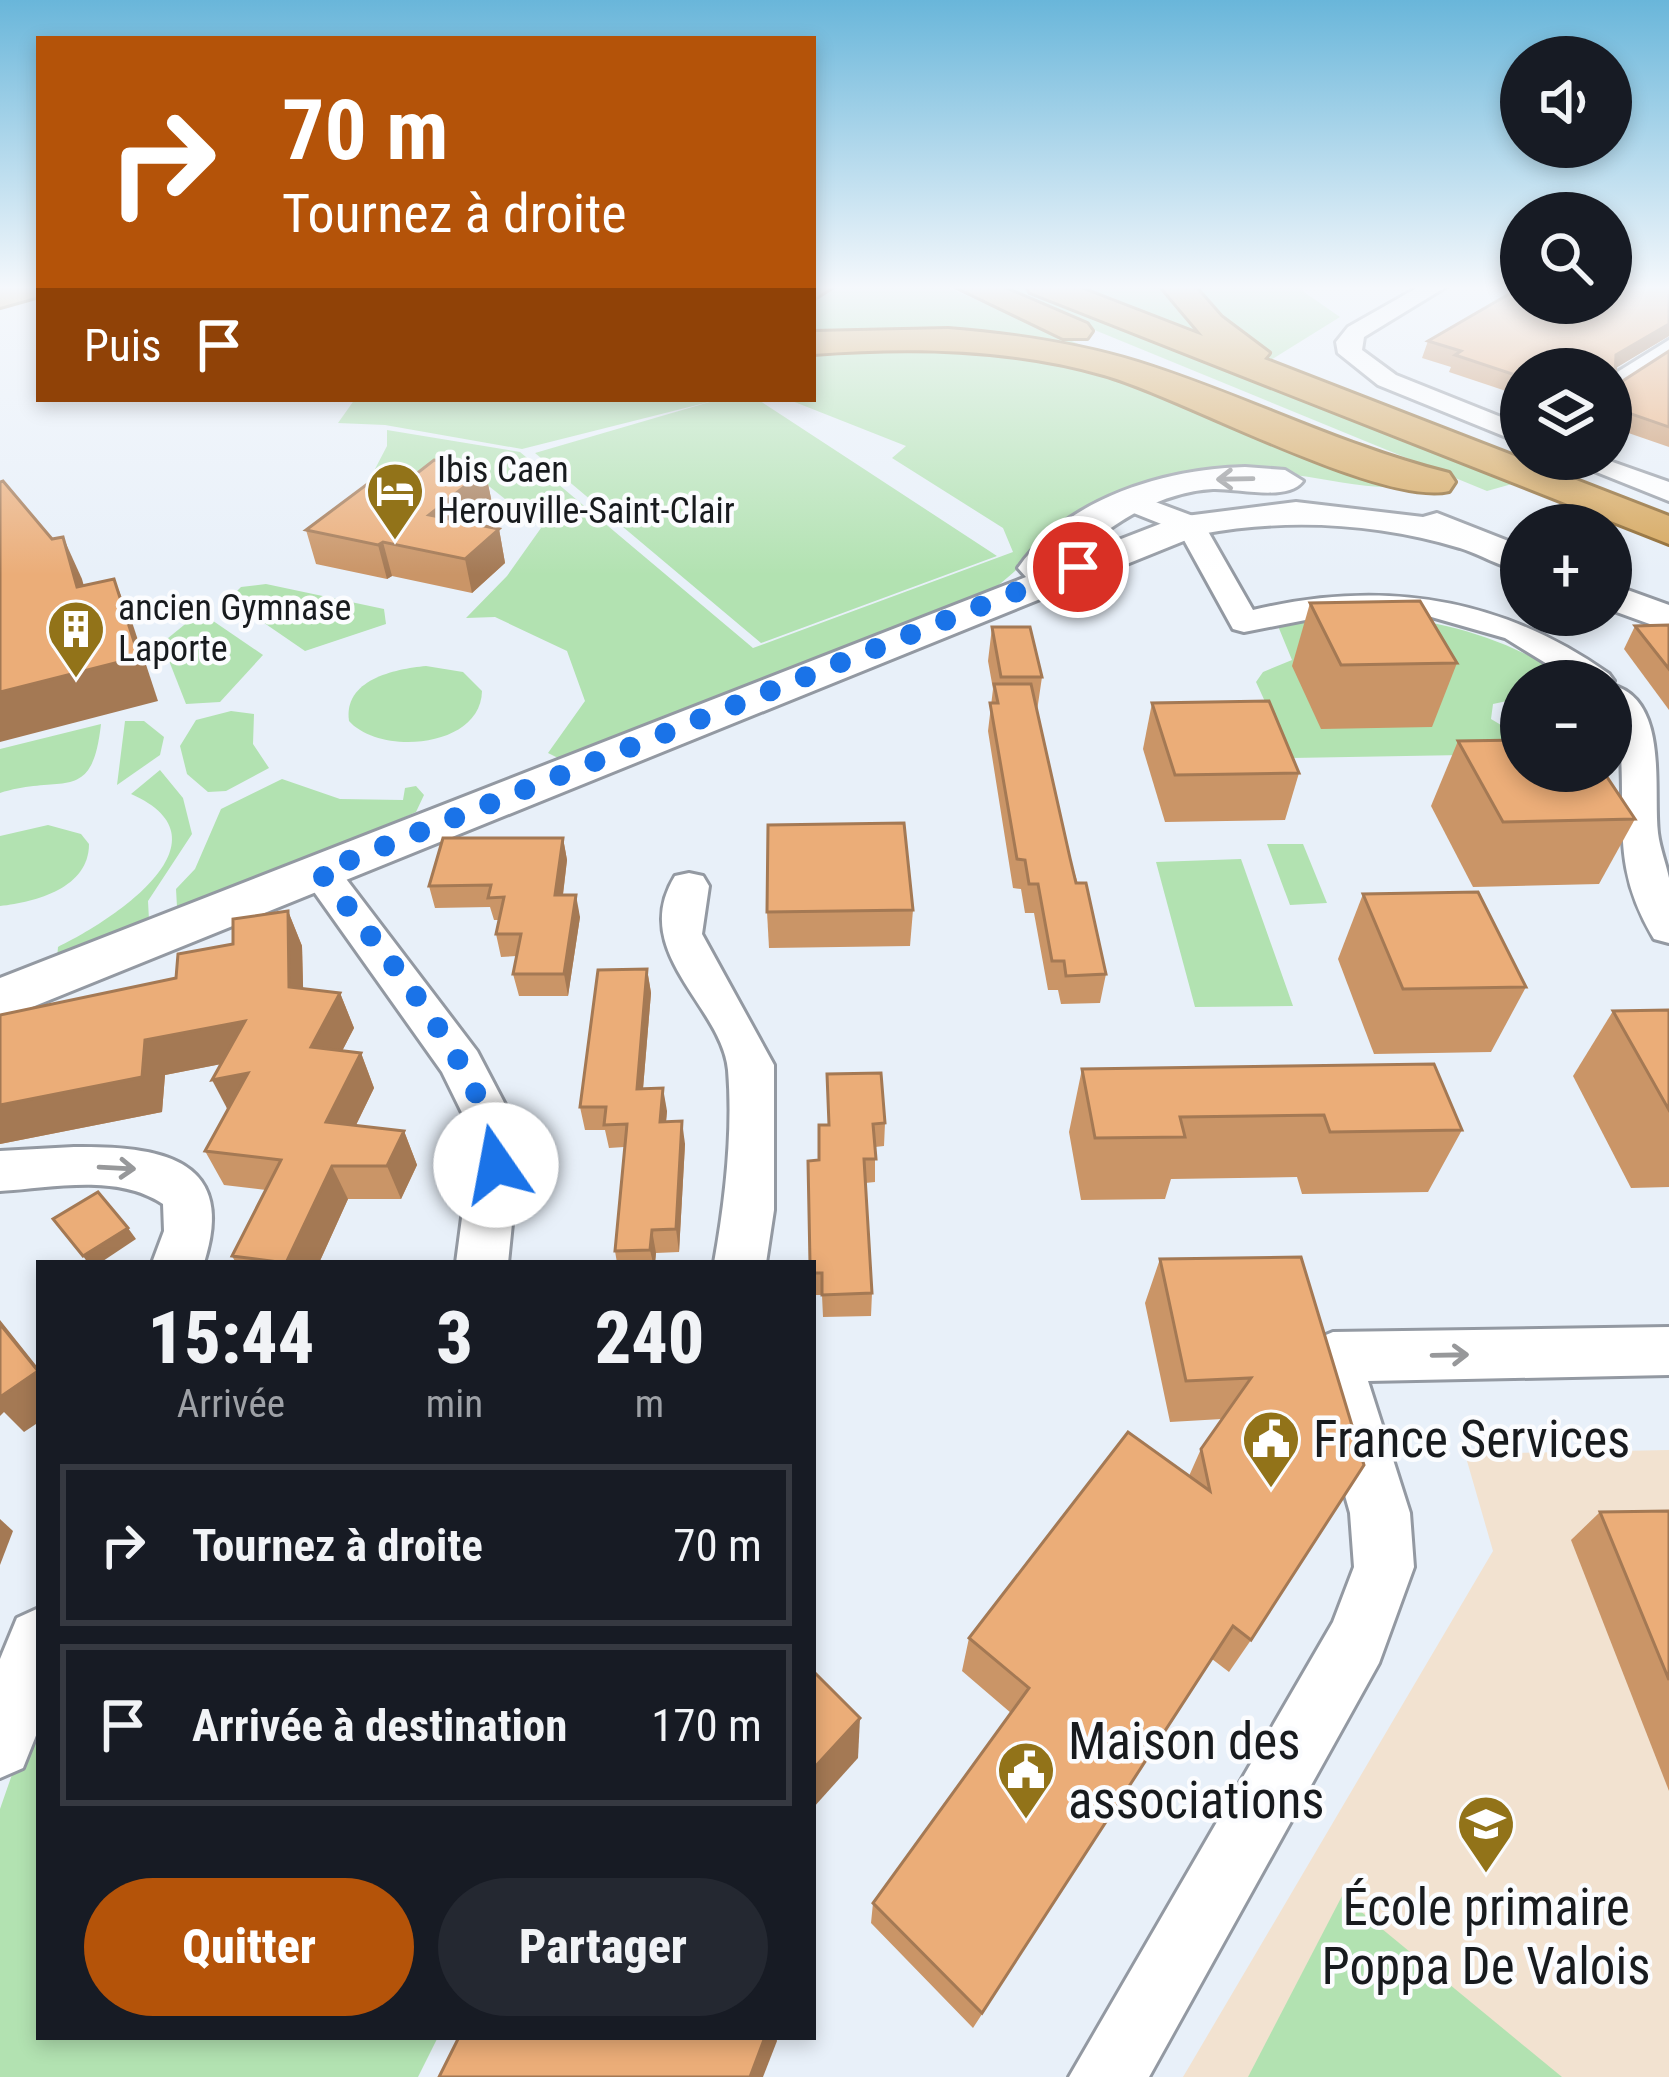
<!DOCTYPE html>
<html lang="fr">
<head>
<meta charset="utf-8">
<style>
	:root { --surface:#171b24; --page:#242831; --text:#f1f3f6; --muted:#9ea1a6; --line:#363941; --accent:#b45309 }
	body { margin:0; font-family:"Roboto Condensed",sans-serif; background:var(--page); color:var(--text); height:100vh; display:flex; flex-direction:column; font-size:45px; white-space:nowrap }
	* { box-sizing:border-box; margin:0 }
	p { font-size:39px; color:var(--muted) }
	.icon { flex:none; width:66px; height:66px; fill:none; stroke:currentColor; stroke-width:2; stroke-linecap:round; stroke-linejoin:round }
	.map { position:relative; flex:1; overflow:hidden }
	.panel { position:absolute; left:36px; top:1260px; width:780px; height:780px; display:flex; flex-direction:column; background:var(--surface); border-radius:0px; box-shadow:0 6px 18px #0003 }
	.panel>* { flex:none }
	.top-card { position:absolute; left:36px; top:36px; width:780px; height:366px; border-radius:0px; box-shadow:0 6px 18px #0003; background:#b45309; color:#fff; overflow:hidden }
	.buttons { position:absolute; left:1500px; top:36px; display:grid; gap:24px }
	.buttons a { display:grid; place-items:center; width:132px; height:132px; border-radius:50%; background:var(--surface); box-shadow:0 6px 18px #0003; font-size:60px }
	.pin { position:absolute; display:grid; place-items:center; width:102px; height:102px; color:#fff; margin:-51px; border:6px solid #fff; border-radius:50%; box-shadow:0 3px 12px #0007 }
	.me { position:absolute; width:132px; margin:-66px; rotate:348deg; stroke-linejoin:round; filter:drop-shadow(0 0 9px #0008) }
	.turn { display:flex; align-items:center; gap:42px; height:252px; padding:0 48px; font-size:54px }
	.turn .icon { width:156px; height:156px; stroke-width:2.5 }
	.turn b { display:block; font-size:84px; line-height:102px }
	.then { display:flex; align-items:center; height:114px; padding:0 48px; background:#0003; gap:24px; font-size:45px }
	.eta { display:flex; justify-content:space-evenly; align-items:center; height:204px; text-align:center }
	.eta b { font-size:72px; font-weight:800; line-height:84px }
	.primary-button { display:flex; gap:24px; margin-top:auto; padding:24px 48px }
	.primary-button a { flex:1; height:138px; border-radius:72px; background:var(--accent); color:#fff; font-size:48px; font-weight:800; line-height:138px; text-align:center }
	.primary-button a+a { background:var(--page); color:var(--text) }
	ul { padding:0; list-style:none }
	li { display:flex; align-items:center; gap:36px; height:162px; margin:0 24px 18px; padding:0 24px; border:6px solid var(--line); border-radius:0px }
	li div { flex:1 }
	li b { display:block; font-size:45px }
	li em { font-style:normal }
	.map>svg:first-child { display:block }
	.education { fill:#f2e2d0 }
	.green { fill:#b2e2b1 }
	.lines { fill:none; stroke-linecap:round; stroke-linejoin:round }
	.minor-casing { stroke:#9399a2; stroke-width:6 }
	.tertiary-casing { stroke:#9399a2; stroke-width:6 }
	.trunk-casing { stroke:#8d662b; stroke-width:6 }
	.minor { fill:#fff; fill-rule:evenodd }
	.tertiary { fill:#fff; fill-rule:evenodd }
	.trunk { fill:#d6a65b; fill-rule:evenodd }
	.wall { fill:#ca9567 }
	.shaded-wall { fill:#a47954 }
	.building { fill:#ebad78; stroke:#a47954; stroke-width:3 }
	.oneway { stroke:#97989a }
	.route { stroke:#1a73e8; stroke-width:21; stroke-dasharray:0 37.8 }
	.labels { text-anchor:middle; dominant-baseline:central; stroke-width:9; stroke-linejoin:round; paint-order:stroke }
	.far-poi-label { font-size:36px; fill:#181b1e; stroke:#fbfcfe; text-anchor:start }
	.near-poi-label { font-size:51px; fill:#181b1e; stroke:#fbfcfe; text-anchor:start }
</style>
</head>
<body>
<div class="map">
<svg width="1669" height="2077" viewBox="0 0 1669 2077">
	<rect width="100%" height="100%" fill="#e8f0f9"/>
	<path class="education" d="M1669,1450V2077H1183L1493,1551L1465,1454Z"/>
	<g class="green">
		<path d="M834,285H942L1081,345L942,329L813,337V303Z"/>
		<path d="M985,285H1026L1512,484L1487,491Z"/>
		<path d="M1071,285H1164L1182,314L1212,338Z"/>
		<path d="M1176,285H1310L1301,290L1340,317L1266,363L1209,324Z"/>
		<path d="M882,346C940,348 1000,346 1057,361C1173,390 1284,443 1395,487C1361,488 1328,479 1294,475C1248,469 1161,474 1119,492C1061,516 1024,572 972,604L568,763L548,753L585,701L567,651L495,617L466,618L507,576L541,528L480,479L375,469L387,446V430L520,452L753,648L1013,552L1003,528L892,458L906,446L787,399H813V353Z"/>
		<path d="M355,399H757L997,556L761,643L535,453L713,401L522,449L385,425L338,423Z"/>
		<path d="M266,584L384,609L386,624L305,651L229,599L241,587Z"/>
		<path d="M200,612L263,655L220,702L186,704L162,643Z"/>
		<path d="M1359,614C1440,619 1504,636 1573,681H1521V698L1493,704L1491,719L1521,737V754L1291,758L1256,682L1263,672L1292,660L1278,626Z"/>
		<path d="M426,666L463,672L482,691C481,748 380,756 349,721C343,680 394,669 426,666Z"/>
		<path d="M231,711L254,714L253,744L269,768L226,791L208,792L187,774L180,746L196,720Z"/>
		<path d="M125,721H144L164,737L160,755L117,785Z"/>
		<path d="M101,724C92,806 63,773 0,793V749Z"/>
		<path d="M160,770L183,798L192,834L148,901L149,920L57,959L58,947C108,923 238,841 131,794Z"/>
		<path d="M282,779L340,799L403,800L405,788L416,786L424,795L416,812L392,823L177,907L176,889L195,869L221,809Z"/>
		<path d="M48,825L81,834L89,844C89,888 36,902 0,906V836Z"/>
		<path d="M1267,844H1303L1327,903L1290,905Z"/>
		<path d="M1241,859L1293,1006L1195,1007L1156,862Z"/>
		<path d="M39,1697V2037H438L418,2077H0V1809Z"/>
		<path d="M1342,1896L1562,2077H1248Z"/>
	</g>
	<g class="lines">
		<defs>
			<g id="minor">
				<path d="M1422,285H1449L1364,337L1362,350L1396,375L1521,425V443L1378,385L1338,353L1336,342L1348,327Z"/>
				<path d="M1669,340V358L1611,396V376Z"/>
				<path d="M1564,459H1604L1669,482V501Z"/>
				<path d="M1126,491L1201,519L1253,610C1382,579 1501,597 1609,674L1614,681L1612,685C1669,700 1653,789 1658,833C1660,849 1666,863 1669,878C1669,899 1669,923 1669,943L1654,939C1613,870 1625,829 1621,755C1620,742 1614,732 1611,719C1608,708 1611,693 1611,681H1575L1505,638L1428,616L1336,614L1244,632L1233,629L1179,531L1116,506L1112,500L1116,494Z"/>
				<path d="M320,859L334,863L477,1051L521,1135L508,1263H456L473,1135L442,1072L300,872L306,863Z"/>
				<path d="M689,873L703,876L709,886L702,934L774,1065V1210L766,1263H714C725,1202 733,1132 728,1070C722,1006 628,952 675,876Z"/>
				<path d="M74,1147C160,1146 238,1158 204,1263H152L164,1231L163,1204C117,1173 52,1188 0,1191V1151Z"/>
				<path d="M1669,1327V1375L1368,1381L1410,1513L1414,1567L1379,1663L1149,2077H1069L1333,1622L1354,1567L1350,1513L1306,1357L1314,1340L1333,1332Z"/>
				<path d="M39,1608V1728L23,1768L0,1778V1659L17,1618Z"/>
			</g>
			<g id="tertiary">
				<path d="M1245,467L1285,470L1303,481C1288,502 1237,488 1213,489C1159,492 1113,523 1072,558L1178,517L1296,502L1423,517L1437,513L1521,546V572C1500,566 1481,555 1460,548C1376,523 1287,518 1201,534L0,1020V978L1026,577L1018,568C1067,498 1165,469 1245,467Z"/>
				<path d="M1611,584L1669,605V631L1611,610Z"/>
			</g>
			<g id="trunk">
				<path d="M39,285V296L0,307V287Z"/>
				<path d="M813,285H835L813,299Z"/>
				<path d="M953,285H996L1087,324L1092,331L1087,338H1063Z"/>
				<path d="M1026,285H1071L1203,336L1160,285H1193L1221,317L1269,353L1264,359L1669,516V544L1030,292Z"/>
				<path d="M948,329C1012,334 1076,343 1138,362C1244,395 1341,446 1449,473L1455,482L1449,491C1382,507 1181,397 1104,375C1009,348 911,347 813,354V332Z"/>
			</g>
		</defs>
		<use href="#minor" class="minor-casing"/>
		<use href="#tertiary" class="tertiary-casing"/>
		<use href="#trunk" class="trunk-casing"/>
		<use href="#minor" class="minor"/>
		<use href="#tertiary" class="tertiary"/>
		<use href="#trunk" class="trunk"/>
	</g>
	<g class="wall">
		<path d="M1514,285H1521V303L1669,285V336L1615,368V382H1621L1669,351V447L1611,427V369H1521V396L1449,372L1451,367L1422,358L1428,341L1519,288L1514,287Z"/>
		<path d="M485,470L492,503L468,523L499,529L505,563L472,593L392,576L387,579L316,564L306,530L406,482Z"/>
		<path d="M1310,603L1457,663L1432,727L1321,729L1292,666Z"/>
		<path d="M1669,625V710L1624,649L1635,626Z"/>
		<path d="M992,627L1042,677L1037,711L1070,858L1106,974L1100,1003L1061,1004L1058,990H1048L1034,913H1025L1021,889L1013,888L988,731L993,689L988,661Z"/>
		<path d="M1152,703L1299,773L1285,820L1165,822L1143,749Z"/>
		<path d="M1458,741L1635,819L1599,884L1473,887L1431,806Z"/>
		<path d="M563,838L567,860L563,895L580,917L568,996H519L513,974L517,956L501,957L496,934L499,920H494L490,907L435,908L429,886Z"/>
		<path d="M1363,894L1526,987L1491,1052L1374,1054L1338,959Z"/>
		<path d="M913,910L910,946L769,948L767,912Z"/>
		<path d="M288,911L302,946L303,989L340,993L354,1028L342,1051L361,1053L374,1088L356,1125L404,1131L417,1165L401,1199H348L319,1263H236L232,1256L266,1190L224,1185L205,1151L227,1110L221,1064L165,1075L162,1112L0,1144V1015L176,978Z"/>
		<path d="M647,969L651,993L643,1089L667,1111L666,1121L685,1144L679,1252L656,1253L655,1263H617L615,1251L624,1147L609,1148L605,1130H585L580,1107Z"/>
		<path d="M1669,1010V1187L1631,1188L1573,1076L1613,1011Z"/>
		<path d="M1082,1069L1462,1130L1428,1192L1302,1194L1297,1177L1171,1179L1165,1199L1081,1200L1069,1132Z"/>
		<path d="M885,1123L884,1146L875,1147V1182L865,1183L872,1293L871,1316L823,1317L822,1295H813V1263L819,1160L828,1125Z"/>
		<path d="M1301,1257L1251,1640L1229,1672L1212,1659L973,2028L871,1923L873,1903L1011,1713L962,1671L969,1638L1189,1476L1201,1449L1222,1419L1170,1422L1145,1303L1160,1259Z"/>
		<path d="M1669,1511V1791L1571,1540L1600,1512Z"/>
	</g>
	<g class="shaded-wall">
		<path d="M1669,324V336L1611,371L1616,355Z"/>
		<path d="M485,470L492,503L437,549L429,515Z"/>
		<path d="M499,529L505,563L472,593L465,559Z"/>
		<path d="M63,537L82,579L96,630L77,587Z"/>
		<path d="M383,542L392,576L387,579L378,545Z"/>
		<path d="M114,579L132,622L158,701L0,742V692Z"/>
		<path d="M563,838L567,860L560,918L555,895Z"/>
		<path d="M576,895L580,917L568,996L564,974Z"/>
		<path d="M288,911L302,946L304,1022L289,987Z"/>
		<path d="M647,969L651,993L641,1112L637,1089Z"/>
		<path d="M340,993L354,1028L326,1082L311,1047Z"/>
		<path d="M245,1021L262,1056L165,1075L162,1112L0,1144V1105L145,1040Z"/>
		<path d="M361,1053L374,1088L341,1156L326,1122Z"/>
		<path d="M248,1073L230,1114L212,1080Z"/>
		<path d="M663,1088L667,1111L664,1145L660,1122Z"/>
		<path d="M682,1121L685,1144L679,1252L676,1229Z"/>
		<path d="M404,1131L417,1165L401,1199L387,1166Z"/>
		<path d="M332,1166L348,1199L319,1263H286Z"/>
		<path d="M128,1228L136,1239L100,1263H88L83,1256Z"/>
		<path d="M652,1230L656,1253L655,1263H653L650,1250Z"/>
		<path d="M0,1320L39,1369V1422L24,1432L4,1412L0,1416Z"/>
		<path d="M0,1519L13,1531L0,1565Z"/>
		<path d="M860,1718L858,1758L813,1808V1769Z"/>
		<path d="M765,2037H776L777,2041L763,2077H750Z"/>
	</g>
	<g class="building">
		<path d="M1611,285H1669V324L1616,355L1615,382H1621L1669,351V427L1611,407V369H1521V377L1455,355L1461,351L1428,341L1521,287V303H1611Z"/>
		<path d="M434,460L485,470L429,515L499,529L465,559L383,542L378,545L306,530L378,476L406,482Z"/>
		<path d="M3,481L52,539L63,537L77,587L114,579L139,657L0,692V482Z"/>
		<path d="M1420,601L1457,663L1341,665L1310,603Z"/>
		<path d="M1669,625V669L1635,626Z"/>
		<path d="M992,627H1030L1042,677H1001Z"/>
		<path d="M994,684H1031L1070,858L1076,883H1086L1106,974L1066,976L1064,961H1052L1038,884H1029L1025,860L1017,859L990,703H998Z"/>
		<path d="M1269,701L1299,773L1175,775L1152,703Z"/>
		<path d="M1521,740V771H1603L1635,819L1503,822L1458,741Z"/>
		<path d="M904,823L913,910L767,912L768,825Z"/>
		<path d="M443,838H563L555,895H576L564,974H513L521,934H496L504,897L488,898L491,885L429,886Z"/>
		<path d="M1478,892L1526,987L1403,989L1363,894Z"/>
		<path d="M288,911L289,987L340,993L311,1047L361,1053L326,1122L404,1131L387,1166H332L286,1263L232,1256L281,1160L205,1151L248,1073L212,1080L245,1021L145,1040L142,1077L0,1105V1015L176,978L178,954L233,944V919Z"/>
		<path d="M647,969L637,1089L663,1088L660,1122L682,1121L676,1229L652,1230L650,1250L615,1251L627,1124L604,1125L606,1107H580L598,970Z"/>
		<path d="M1669,1010V1110L1613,1011Z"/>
		<path d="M1434,1064L1462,1130L1330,1132L1324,1115L1180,1117L1185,1137L1095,1138L1082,1069Z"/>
		<path d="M881,1073L885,1123L873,1124L876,1159H864L872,1293L822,1295V1273H813V1263H810L808,1161L819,1160V1125H829L827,1074Z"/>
		<path d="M98,1192L128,1228L83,1256L53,1219Z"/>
		<path d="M1301,1257L1364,1465L1251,1640L1233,1626L982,2013L873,1903L1029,1688L969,1638L1128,1432L1210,1491L1201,1449L1251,1378L1186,1381L1160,1259Z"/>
		<path d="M0,1324L38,1371L0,1397Z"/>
		<path d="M1669,1511V1680L1600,1512Z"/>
		<path d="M813,1671L860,1718L813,1769Z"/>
		<path d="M459,2037H765L750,2077H439Z"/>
	</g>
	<defs><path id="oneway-shaft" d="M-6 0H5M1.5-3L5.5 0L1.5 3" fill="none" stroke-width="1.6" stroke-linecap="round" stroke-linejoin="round" transform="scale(3)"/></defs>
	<g class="oneway">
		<use href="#oneway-shaft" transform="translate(1235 479) rotate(179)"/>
		<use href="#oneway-shaft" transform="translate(117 1168) rotate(3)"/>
		<use href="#oneway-shaft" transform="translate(1450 1355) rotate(-1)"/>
	</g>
	<linearGradient id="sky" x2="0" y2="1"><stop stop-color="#69b6da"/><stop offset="0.5" stop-color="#f5f8fc"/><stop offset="1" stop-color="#f5f8fc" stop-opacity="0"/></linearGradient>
	<rect width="1669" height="575" fill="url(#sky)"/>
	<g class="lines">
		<path class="route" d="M496,1165C497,1083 372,939 320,872L1078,567"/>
	</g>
	<defs>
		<symbol id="hotel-pin" viewBox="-11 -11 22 30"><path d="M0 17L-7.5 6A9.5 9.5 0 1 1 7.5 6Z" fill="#927319" stroke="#fbfcfe"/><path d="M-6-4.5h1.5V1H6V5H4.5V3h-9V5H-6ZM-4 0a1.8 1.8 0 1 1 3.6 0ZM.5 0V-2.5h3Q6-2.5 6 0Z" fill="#fff"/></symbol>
		<symbol id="building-pin" viewBox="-11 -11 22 30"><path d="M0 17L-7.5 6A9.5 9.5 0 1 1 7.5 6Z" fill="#927319" stroke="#fbfcfe"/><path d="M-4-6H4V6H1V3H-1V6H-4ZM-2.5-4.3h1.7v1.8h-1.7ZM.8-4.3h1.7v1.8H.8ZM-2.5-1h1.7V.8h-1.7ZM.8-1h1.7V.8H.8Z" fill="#fff"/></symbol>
		<symbol id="civic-pin" viewBox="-11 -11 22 30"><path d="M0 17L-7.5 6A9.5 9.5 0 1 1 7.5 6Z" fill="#927319" stroke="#fbfcfe"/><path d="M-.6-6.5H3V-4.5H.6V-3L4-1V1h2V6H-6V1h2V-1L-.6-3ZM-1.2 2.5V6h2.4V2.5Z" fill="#fff"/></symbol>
		<symbol id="school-pin" viewBox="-11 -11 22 30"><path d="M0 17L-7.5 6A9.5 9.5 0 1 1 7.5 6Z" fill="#927319" stroke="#fbfcfe"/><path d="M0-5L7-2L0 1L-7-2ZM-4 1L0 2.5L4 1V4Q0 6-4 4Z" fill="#fff"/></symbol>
	</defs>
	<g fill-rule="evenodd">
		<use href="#hotel-pin" x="362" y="458" width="66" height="90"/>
		<use href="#building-pin" x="43" y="596" width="66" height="90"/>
		<use href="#civic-pin" x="1238" y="1406" width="66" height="90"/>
		<use href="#civic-pin" x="993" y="1737" width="66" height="90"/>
		<use href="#school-pin" x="1453" y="1791" width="66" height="90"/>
	</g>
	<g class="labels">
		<g class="far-poi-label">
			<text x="437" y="470">Ibis Caen<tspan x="437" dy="41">Herouville-Saint-Clair</tspan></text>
			<text x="118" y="608">ancien Gymnase<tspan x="118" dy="41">Laporte</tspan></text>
		</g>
		<g class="near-poi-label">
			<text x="1313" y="1439">France Services</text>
			<text x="1068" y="1741">Maison des<tspan x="1068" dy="59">associations</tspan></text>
			<text x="1486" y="1907" text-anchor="middle">École primaire<tspan x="1486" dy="59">Poppa De Valois</tspan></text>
		</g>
	</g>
</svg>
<div class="buttons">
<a><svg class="icon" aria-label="sound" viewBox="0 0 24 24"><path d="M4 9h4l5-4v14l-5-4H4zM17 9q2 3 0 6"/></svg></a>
<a><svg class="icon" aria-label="search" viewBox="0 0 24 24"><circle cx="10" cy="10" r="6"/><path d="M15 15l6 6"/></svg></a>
<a><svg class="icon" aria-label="layers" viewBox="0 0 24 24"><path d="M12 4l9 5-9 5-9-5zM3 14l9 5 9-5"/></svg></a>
<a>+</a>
<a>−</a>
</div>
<div class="pin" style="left:1078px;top:567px;background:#d93025"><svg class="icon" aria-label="arrive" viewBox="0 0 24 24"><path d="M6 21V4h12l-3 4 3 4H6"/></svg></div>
<svg class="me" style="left:496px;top:1165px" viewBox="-20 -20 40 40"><circle r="19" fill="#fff"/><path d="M0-13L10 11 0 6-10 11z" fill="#1a73e8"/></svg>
<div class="top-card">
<div class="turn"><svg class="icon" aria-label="right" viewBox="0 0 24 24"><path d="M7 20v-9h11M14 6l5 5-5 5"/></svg><div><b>70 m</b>Tournez à droite</div></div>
<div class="then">Puis<svg class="icon" aria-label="arrive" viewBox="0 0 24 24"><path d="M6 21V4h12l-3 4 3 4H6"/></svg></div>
</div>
<section class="panel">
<div class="eta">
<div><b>15:44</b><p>Arrivée</p></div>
<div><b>3</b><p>min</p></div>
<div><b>240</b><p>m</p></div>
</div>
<ul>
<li><svg class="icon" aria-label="right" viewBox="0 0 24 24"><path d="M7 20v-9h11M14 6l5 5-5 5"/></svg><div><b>Tournez à droite</b></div><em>70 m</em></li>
<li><svg class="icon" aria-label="arrive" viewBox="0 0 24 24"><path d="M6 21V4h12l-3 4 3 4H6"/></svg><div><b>Arrivée à destination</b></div><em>170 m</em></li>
</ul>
<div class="primary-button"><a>Quitter</a><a>Partager</a></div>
</section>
</div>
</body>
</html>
